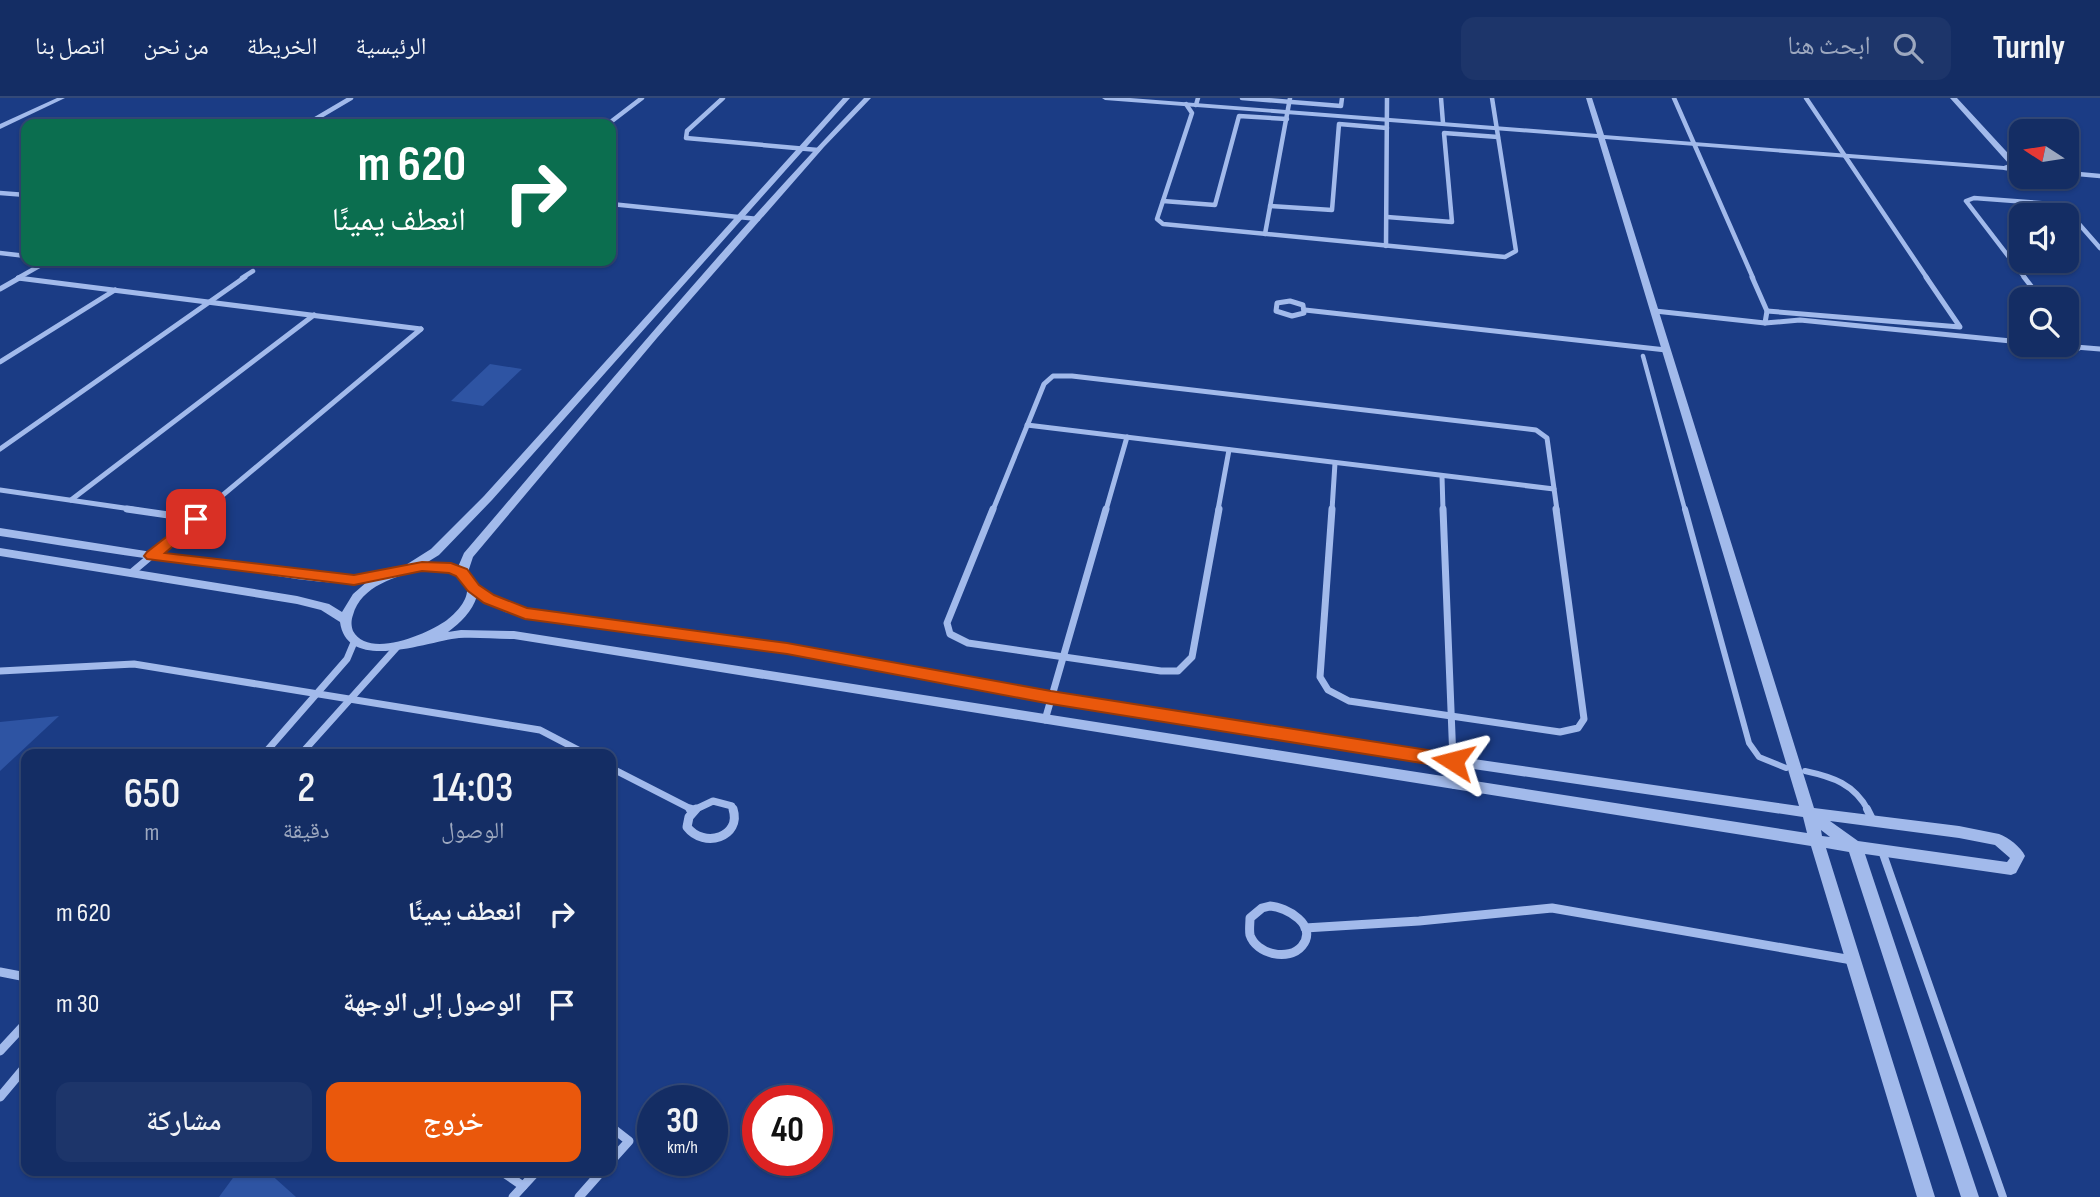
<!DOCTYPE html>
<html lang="ar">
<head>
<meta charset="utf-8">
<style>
	:root { --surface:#142d64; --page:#1d356a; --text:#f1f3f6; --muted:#9da8bf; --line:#334978; --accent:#ea580c }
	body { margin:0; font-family:"Sofia Sans Condensed","Noto Naskh Arabic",sans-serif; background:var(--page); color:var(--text); direction:rtl; height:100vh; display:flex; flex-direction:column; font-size:26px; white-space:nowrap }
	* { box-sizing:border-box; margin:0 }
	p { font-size:23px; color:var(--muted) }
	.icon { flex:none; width:38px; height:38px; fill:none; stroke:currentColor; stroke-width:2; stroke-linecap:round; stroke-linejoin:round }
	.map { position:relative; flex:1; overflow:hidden; direction:ltr }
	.side { position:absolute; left:21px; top:651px; width:595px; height:427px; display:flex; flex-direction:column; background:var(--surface); border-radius:14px; box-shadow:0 2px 5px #0004,0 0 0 2px var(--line); direction:rtl }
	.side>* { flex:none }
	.top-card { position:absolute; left:21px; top:21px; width:595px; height:147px; border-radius:14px; box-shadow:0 2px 5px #0004,0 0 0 2px var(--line); direction:rtl; background:#0b6e4f; color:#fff; overflow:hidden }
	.needle { width:46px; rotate:282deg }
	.fabs { position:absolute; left:2009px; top:21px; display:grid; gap:14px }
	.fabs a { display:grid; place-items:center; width:70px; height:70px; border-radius:14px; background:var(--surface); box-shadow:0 2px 5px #0004,0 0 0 2px var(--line); font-size:35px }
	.speed { position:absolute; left:637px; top:987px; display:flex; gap:14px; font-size:35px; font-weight:700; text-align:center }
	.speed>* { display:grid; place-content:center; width:91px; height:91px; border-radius:50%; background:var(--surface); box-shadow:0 2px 5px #0004,0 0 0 2px var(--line); line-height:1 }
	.speed small { font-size:18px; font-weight:400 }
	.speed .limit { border:10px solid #d22; background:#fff; color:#111 }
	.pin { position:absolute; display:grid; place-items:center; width:60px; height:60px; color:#fff; margin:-30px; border-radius:14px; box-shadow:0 4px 10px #0006 }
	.me { position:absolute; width:77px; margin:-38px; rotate:279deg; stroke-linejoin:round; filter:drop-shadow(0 0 5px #0008) }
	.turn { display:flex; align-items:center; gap:24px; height:147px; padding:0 35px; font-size:32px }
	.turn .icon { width:91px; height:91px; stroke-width:2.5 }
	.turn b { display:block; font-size:49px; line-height:60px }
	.eta { display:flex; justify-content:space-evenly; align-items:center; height:119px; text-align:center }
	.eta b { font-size:42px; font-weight:600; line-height:49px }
	.action { display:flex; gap:14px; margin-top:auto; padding:14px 35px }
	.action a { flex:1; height:80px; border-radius:14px; background:var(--accent); color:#fff; font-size:28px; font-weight:600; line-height:80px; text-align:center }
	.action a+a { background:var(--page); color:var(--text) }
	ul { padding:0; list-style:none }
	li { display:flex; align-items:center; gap:21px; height:91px; padding:0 35px }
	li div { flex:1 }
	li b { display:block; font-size:26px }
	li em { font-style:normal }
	header { display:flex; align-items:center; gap:42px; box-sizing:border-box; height:98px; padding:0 35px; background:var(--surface); border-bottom:2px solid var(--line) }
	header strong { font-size:33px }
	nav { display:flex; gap:38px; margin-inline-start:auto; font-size:24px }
	.search { width:490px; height:63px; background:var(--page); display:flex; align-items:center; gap:18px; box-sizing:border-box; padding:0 24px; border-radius:14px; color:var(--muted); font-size:26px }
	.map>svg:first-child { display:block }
	.green { fill:#2e54a3 }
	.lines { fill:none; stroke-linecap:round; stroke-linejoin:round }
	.pedestrian-far2 { stroke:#a2baeb; stroke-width:4.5 }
	.pedestrian-far1 { stroke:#a2baeb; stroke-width:6 }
	.pedestrian { stroke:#a2baeb; stroke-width:8 }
	.minor-far3 { stroke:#a2baeb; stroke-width:4.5 }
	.minor-far2 { stroke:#a2baeb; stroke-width:5 }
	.minor-far1 { stroke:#a2baeb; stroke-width:7 }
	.minor { stroke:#a2baeb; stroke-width:9 }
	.tertiary { fill:#a2baeb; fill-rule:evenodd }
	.route { fill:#ea580c; stroke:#983908; stroke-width:2 }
</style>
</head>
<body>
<header>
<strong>Turnly</strong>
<div class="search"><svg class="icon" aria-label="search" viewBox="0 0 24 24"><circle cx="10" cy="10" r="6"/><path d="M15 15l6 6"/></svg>ابحث هنا</div>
<nav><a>الرئيسية</a><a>الخريطة</a><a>من نحن</a><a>اتصل بنا</a></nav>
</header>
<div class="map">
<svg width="2100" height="1099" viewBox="0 0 2100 1099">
	<rect width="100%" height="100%" fill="#1b3c85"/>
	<g class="green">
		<path d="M490,266L522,271L483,308L451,303Z"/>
		<path d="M59,618L0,673V624Z"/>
		<path d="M238,1073H267L296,1099H219Z"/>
	</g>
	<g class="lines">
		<path class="pedestrian-far2" d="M1643,258L1685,412"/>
		<g class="pedestrian-far1">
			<path d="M1685,411L1749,645L1759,659L1786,670"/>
			<path d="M1805,673C1833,679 1854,686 1868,712"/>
		</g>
		<g class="pedestrian">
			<path d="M1867,711L1873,723"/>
			<path d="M1882,753L2003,1099"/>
		</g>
		<g class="minor-far3">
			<path d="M723,0L687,33L686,40L818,52"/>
			<path d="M1242,0L1341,8L1342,0"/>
			<path d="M1441,0L1443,25"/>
			<path d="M1674,0L1753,180"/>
			<path d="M1806,0L1927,180"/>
			<path d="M1186,6L1192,15L1157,121L1163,126L1505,159L1516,153L1492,0"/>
			<path d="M1196,7L1198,0"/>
			<path d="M307,26L351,0"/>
			<path d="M608,26L642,0"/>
			<path d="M2005,70L2021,72"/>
			<path d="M2067,75L2100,78"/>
			<path d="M0,95L26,97"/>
			<path d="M1163,103L1215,107L1239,18L1287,21"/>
			<path d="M611,106L758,121"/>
			<path d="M1270,108L1332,112L1339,26L1387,30"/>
			<path d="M1387,119L1452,124L1444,35L1498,39"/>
			<path d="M1265,136L1290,0"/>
			<path d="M1386,148L1387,0"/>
			<path d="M0,155L26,158"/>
			<path d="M18,180H21"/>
			<path d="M18,180L48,163"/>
			<path d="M242,180L253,173"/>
			<path d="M2025,180L1966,103L1974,100L2052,106L2065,110L2100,150"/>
		</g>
		<g class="minor-far2">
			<path d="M1752,179L1767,213L1765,225"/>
			<path d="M2024,179L2041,201"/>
			<path d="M18,180L421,231"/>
			<path d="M0,191L21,179"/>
			<path d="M1290,203L1303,207L1304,215L1292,218L1276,213L1277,205Z"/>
			<path d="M1305,212L1666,252"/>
			<path d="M1655,213L1765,225L1800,222L2021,244"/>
			<path d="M1767,213L1960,229L1926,179"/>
			<path d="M2067,234L2079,250"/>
			<path d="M2051,247L2100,251"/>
			<path d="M0,264L115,192"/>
			<path d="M1027,327L1554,391"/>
			<path d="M0,351L245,179"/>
			<path d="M1442,378L1443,412"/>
			<path d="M0,392L138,412"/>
			<path d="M71,402L314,217"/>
			<path d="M205,412L421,231"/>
			<path d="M993,412L1044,286L1053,278H1072L1536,332L1547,340L1557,412"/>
			<path d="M1106,412L1127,339"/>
			<path d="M1218,412L1229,352"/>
			<path d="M1332,412L1335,365"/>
		</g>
		<g class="minor-far1">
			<path d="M127,411L196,421"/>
			<path d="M993,411L947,525L950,536L968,545L1161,573H1178L1192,559L1219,411"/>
			<path d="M1332,411L1320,579L1328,592L1349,603L1560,634L1578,630L1584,621L1556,411"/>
			<path d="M1443,411L1454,687"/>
			<path d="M131,475L207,411"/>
			<path d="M0,573L134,566L540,632L586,656"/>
			<path d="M1045,622L1106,411"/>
			<path d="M264,656L347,561L355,542"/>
			<path d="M301,656L397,549"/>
			<path d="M611,670L693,712"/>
			<path d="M694,712L713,703L732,708L733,712"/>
		</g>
		<g class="minor">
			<path d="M690,711L693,712"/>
			<path d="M696,711L689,719L687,729C704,751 742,739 733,711"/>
			<path d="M1270,808C1286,809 1319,827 1302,848C1289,864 1256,856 1250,837C1249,832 1250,825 1250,820L1262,810Z"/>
			<path d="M1305,830L1419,823L1552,810L1852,862"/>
			<path d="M0,874L26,879"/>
			<path d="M0,953L26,925"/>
			<path d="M0,999L26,968"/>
			<path d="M611,1029L629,1043L611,1063"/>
			<path d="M501,1073L523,1088"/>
			<path d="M513,1099L537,1073"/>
			<path d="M579,1099L602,1073"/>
		</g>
		<g class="tertiary">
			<path d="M57,0H65L0,31V26Z"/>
			<path d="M843,0H850L492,402L439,457L426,465L458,469L464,455C595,302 724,145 864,0H871L824,49L657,240L473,459L468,474C475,478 473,482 478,488C485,496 514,508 525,511L787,547L1051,595L1453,658L1799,708L1598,40L1105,2L1102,0H1130L1597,36L1586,0H1592L1604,37L2004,68L2009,66L1950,0H1957L2017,65V69L2005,72L1605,41L1814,710L1959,728L1999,736C2008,739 2021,749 2025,758L2016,775L2011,777L1865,756L1979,1099H1961L1849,754L1826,750L1935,1099H1917L1811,748L514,541C496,541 477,539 459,540C428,543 347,576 340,524L321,512L297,506L0,458V450L297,498L329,506L342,514L353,496L368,483C330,489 289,479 250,474C167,464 83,451 0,438V430L152,454L353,478L401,470L431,451L484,398ZM422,472L449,474L463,481C465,485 467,488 467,491C468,503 455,516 447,522C429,535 369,562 353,533C351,528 351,522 353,517C361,488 396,478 422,472ZM477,498L505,514L525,519L787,555L1051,605L1453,668L1803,719L1807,735L514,533L461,532L448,534C461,524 472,514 477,498ZM1830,723L1959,740L1995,747L2010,760L2007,764L1858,743ZM1821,732L1830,739L1822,738Z"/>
		</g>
	</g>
	<path class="route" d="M196,416L201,417V424L165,455L354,477L422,464L451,465L467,471L479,487L494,497L527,510L787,545L1051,593L1453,656L1459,658L1462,663L1459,668L1453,670L1051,606L787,556L525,521L484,505L468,493L456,478L449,475L422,473L354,487L147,461L144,458L147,454Z"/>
</svg>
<div class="fabs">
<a><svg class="needle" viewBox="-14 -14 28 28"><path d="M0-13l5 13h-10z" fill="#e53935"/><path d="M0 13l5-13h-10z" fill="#9da8bf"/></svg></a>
<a><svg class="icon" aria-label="sound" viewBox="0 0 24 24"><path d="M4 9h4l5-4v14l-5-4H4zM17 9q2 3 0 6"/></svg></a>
<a><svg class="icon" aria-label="search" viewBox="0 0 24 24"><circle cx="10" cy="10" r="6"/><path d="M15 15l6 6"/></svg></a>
</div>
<div class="speed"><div>30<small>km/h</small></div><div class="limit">40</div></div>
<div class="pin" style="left:196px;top:421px;background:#d93025"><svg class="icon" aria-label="arrive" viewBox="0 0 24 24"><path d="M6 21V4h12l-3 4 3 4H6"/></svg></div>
<svg class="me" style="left:1453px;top:663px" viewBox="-20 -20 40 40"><path d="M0-17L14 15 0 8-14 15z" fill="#ea580c" stroke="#fff" stroke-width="4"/></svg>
<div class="top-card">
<div class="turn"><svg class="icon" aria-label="right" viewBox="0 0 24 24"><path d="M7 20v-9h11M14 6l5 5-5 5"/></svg><div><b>620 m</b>انعطف يمينًا</div></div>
</div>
<section class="side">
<div class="eta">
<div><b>14:03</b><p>الوصول</p></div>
<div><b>2</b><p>دقيقة</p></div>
<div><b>650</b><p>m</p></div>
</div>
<ul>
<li><svg class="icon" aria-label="right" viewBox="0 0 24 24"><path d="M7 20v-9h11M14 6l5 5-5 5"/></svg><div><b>انعطف يمينًا</b></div><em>620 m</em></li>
<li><svg class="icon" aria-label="arrive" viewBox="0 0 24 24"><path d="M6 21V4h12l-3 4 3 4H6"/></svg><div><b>الوصول إلى الوجهة</b></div><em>30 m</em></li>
</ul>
<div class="action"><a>خروج</a><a>مشاركة</a></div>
</section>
</div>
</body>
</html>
